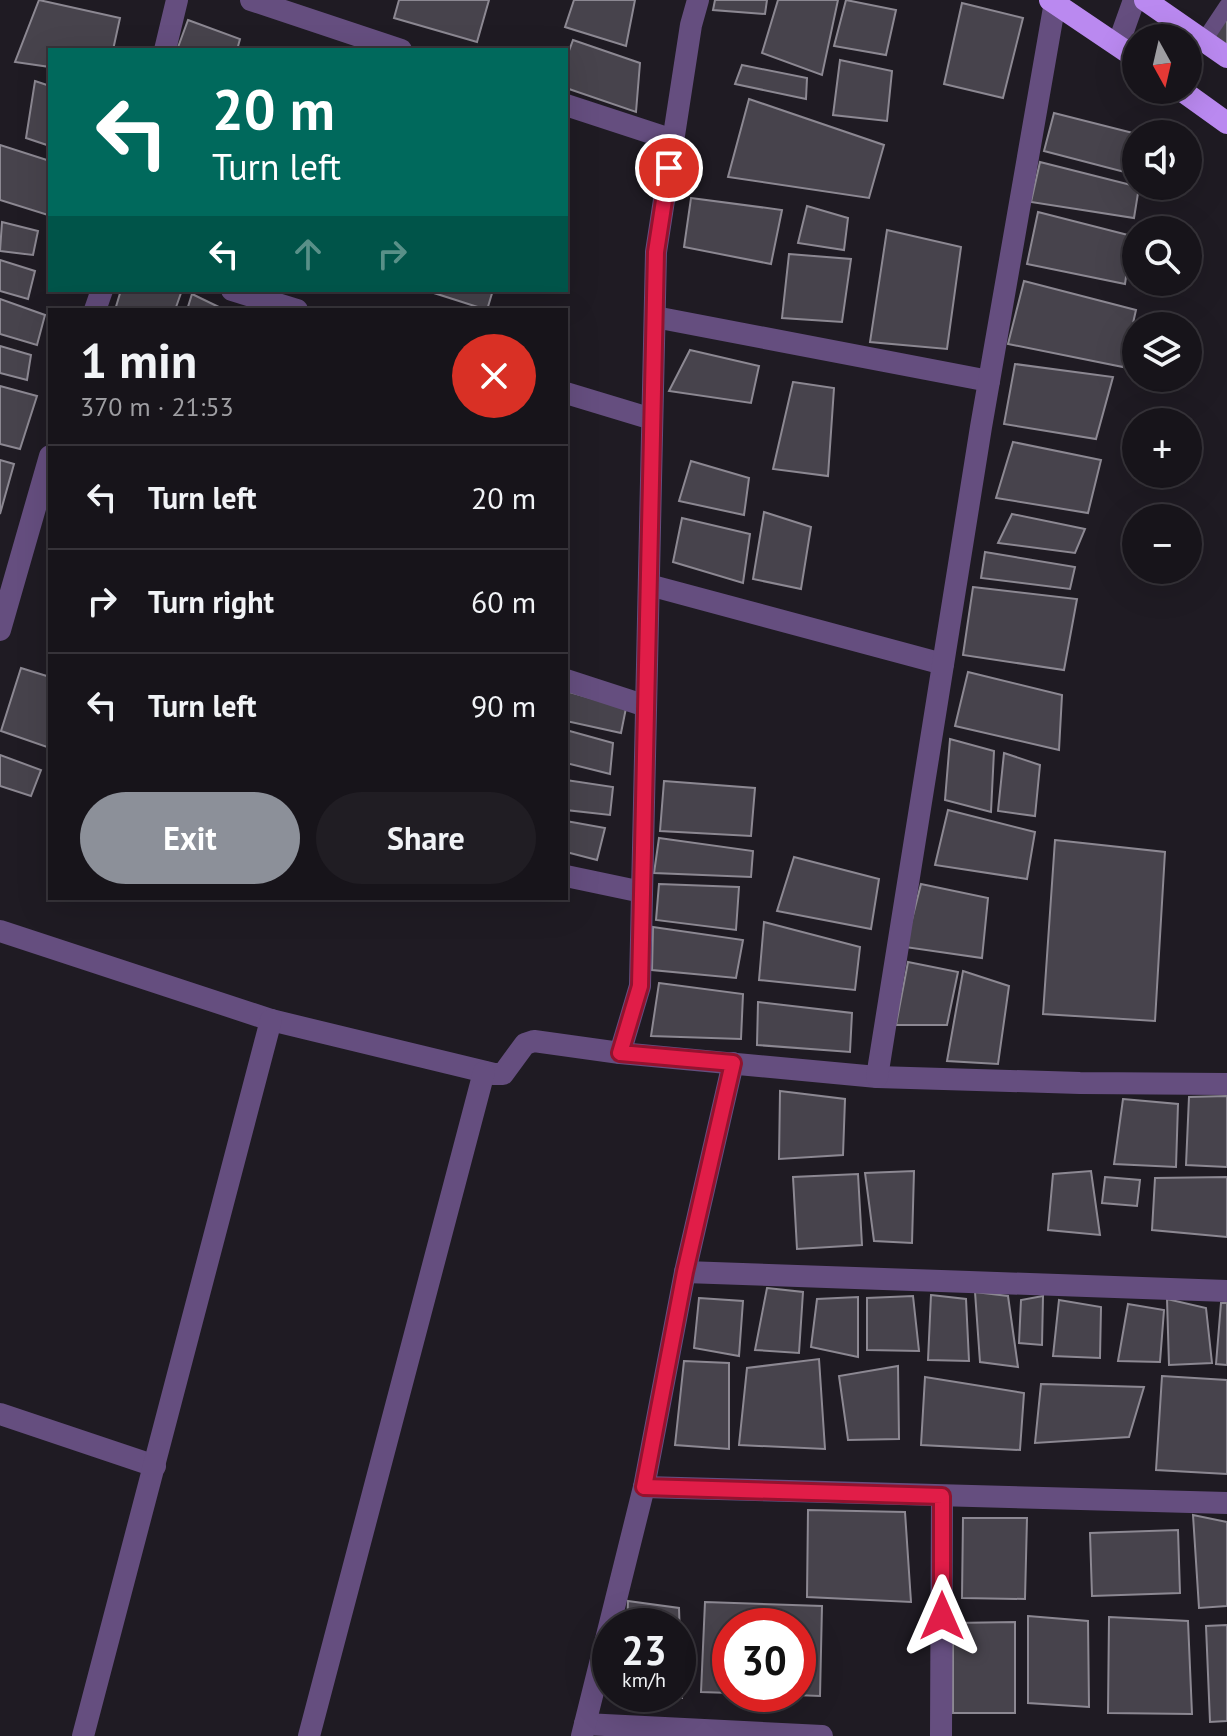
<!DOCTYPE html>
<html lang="en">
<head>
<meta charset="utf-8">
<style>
	:root { --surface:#17141a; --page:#201d23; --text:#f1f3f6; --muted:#9e9ea2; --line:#363339; --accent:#8c9099 }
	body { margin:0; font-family:"PT Sans",sans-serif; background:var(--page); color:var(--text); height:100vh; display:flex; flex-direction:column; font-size:30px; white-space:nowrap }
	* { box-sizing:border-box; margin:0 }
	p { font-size:26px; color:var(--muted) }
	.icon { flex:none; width:44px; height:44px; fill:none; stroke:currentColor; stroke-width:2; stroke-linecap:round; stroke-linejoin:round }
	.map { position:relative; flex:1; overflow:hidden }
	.details { position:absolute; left:48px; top:308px; width:520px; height:592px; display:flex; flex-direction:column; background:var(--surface); border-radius:0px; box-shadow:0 8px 32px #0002,0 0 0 2px var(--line) }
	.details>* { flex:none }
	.top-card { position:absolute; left:48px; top:48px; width:520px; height:244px; border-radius:0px; box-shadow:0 8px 32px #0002,0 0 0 2px var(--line); background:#00695c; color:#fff; overflow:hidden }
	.needle { width:52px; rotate:172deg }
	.fabs { position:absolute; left:1122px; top:24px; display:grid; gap:16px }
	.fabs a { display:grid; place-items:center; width:80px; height:80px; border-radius:50%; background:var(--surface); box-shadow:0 8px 32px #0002,0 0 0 2px var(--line); font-size:40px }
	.speed { position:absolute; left:592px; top:1608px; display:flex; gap:16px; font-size:40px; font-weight:700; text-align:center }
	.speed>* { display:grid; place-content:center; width:104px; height:104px; border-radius:50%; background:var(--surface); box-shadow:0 8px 32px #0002,0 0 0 2px var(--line); line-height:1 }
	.speed small { font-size:20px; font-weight:400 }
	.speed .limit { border:12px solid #d22; background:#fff; color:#111 }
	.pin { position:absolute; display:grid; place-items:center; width:68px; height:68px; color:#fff; margin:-34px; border:4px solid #fff; border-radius:50%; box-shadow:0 2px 8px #0007 }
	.me { position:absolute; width:88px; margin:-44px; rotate:0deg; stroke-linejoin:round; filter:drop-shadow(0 0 6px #0008) }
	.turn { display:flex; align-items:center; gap:28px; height:168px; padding:0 32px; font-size:36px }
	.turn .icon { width:104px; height:104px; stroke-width:2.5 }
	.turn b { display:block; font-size:56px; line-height:68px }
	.lanes { display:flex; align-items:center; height:76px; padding:0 32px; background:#0003; justify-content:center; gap:40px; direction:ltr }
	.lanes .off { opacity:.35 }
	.round { display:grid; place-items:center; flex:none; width:84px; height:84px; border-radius:42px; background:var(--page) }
	.summary { display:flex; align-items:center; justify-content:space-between; height:136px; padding:0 32px }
	h1 { font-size:48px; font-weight:600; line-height:60px }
	.button { display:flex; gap:16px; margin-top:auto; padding:16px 32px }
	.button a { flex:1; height:92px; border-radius:48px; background:var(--accent); color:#fff; font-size:32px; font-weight:600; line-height:92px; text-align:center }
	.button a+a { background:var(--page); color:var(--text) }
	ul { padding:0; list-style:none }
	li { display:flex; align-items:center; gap:24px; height:104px; padding:0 32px; border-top:2px solid var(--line) }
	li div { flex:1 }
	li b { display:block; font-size:30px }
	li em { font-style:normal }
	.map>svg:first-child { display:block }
	.building { fill:#47434c; stroke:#8c8892; stroke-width:2 }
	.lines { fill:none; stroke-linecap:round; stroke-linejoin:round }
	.service { stroke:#654e7f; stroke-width:16 }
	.minor { stroke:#654e7f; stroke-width:22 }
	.trunk { stroke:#ba89f0; stroke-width:22 }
	.route-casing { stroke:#92132f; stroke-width:20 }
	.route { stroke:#e11d48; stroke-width:14 }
</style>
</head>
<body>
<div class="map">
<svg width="1227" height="1736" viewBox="0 0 1227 1736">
	<rect width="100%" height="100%" fill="#1f1b23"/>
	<g class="building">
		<path d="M39,0L120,18L113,50H50V67L15,62Z"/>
		<path d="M399,0H489L477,42L394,18Z"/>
		<path d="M574,0H635L626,46L565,27Z"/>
		<path d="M715,0H767L765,14L713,10Z"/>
		<path d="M778,0H838L822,75L762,53Z"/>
		<path d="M846,0L896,10L886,55L834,46Z"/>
		<path d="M962,3L1023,18L1003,98L944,84Z"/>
		<path d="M1227,8V52L1205,39Z"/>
		<path d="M188,20L240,39L237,50H177Z"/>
		<path d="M573,40L640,63L636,112L566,88V59Z"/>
		<path d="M840,60L892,71L887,121L833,115Z"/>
		<path d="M742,65L807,78L806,99L735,84Z"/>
		<path d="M35,81L50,86V146L26,138Z"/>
		<path d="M749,99L884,145L869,198L728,177Z"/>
		<path d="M1054,113L1137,134L1136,175L1044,151Z"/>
		<path d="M0,145L50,161V208L48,215L0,200Z"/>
		<path d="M1040,162L1139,187L1134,218L1031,202Z"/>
		<path d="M691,198L782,210L771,264L684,247Z"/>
		<path d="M807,206L848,218L844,250L798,243Z"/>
		<path d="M1038,212L1132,236L1125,284L1027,264Z"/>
		<path d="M2,222L38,231L33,255L0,251Z"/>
		<path d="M887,230L961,247L947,349L870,342Z"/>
		<path d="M789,254L851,259L842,322L782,318Z"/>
		<path d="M0,260L35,271L28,299L0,291Z"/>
		<path d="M1024,281L1136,310L1123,367L1008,344Z"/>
		<path d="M121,290H172L181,293L175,310H115Z"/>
		<path d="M435,290H493L487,310L434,293Z"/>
		<path d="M192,294L225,310H187Z"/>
		<path d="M0,299L45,315L37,345L0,334Z"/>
		<path d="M0,346L31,355L27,380L0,373Z"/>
		<path d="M690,350L759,366L751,403L669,391Z"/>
		<path d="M1015,364L1113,377L1096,439L1004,424Z"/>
		<path d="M793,382L834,388L828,476L773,469Z"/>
		<path d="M0,386L37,396L20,449L0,444Z"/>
		<path d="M1013,442L1101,460L1088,513L996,498Z"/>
		<path d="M0,460L14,464L0,514Z"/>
		<path d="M691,461L749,478L744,515L679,501Z"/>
		<path d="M764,512L811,527L801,589L753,579Z"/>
		<path d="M1012,514L1085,529L1075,553L998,543Z"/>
		<path d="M682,518L750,534L743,583L673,562Z"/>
		<path d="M985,552L1075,567L1070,589L981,578Z"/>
		<path d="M973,587L1077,599L1064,670L963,655Z"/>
		<path d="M21,668L50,677V737L47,747L1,731Z"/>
		<path d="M968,672L1062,695L1059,750L955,726Z"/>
		<path d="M566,691L626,708L621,733L566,721Z"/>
		<path d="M566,730L613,743L610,774L566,763Z"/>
		<path d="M950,739L994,751L991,812L945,800Z"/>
		<path d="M1004,753L1040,765L1035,816L998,811Z"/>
		<path d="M0,755L41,770L31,796L0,786Z"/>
		<path d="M566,780L613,787L610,815L566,810Z"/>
		<path d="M664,781L755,788L751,836L660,831Z"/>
		<path d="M948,810L1035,832L1027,879L935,865Z"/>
		<path d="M566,821L605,828L597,860L566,852Z"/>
		<path d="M659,838L753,851L751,877L654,873Z"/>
		<path d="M1055,840L1165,852L1155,1021L1043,1014Z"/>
		<path d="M794,857L879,879L871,929L777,911Z"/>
		<path d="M659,884L739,887L736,930L656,920Z"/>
		<path d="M921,884L988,898L982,958L905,947Z"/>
		<path d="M764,922L860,947L855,990L759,980Z"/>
		<path d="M653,927L743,940L736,978L652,970Z"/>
		<path d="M908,962L958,972L947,1025H896Z"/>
		<path d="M963,971L1009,986L998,1064L947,1061Z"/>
		<path d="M659,983L743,994L741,1039L651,1036Z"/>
		<path d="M758,1002L852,1013L850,1052L757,1045Z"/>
		<path d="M780,1091L845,1099L843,1155L779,1159Z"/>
		<path d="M1227,1096V1167L1186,1165L1189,1097Z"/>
		<path d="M1123,1099L1178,1104L1176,1167L1114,1164Z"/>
		<path d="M914,1171L912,1243L874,1241L865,1173Z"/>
		<path d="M1091,1171L1100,1235L1048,1230L1053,1174Z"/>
		<path d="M858,1174L862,1245L797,1249L793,1177Z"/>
		<path d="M1105,1177L1140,1180L1137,1206L1102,1203Z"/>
		<path d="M1227,1177V1237L1152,1230L1155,1178Z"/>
		<path d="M767,1288L803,1292L799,1353L755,1350Z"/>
		<path d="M975,1292L1008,1296L1018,1367L980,1362Z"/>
		<path d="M931,1295L966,1299L969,1361L928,1360Z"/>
		<path d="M913,1296L919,1351L867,1350V1298Z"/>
		<path d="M1043,1296L1042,1345L1019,1343L1021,1300Z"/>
		<path d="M858,1297V1357L811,1347L817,1299Z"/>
		<path d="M699,1298L743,1301L739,1356L694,1348Z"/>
		<path d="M1167,1299L1206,1308L1212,1363L1169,1365Z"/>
		<path d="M1059,1300L1101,1307L1100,1358L1053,1356Z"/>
		<path d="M1221,1303H1227V1365L1216,1364Z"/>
		<path d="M1128,1304L1164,1310L1160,1362L1118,1361Z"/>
		<path d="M819,1359L825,1449L739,1445L747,1368Z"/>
		<path d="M684,1361L729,1363V1449L675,1445Z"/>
		<path d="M898,1366L899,1439L848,1440L839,1376Z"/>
		<path d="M1162,1376L1227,1380V1474L1156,1470Z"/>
		<path d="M925,1377L1024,1393L1020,1450L921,1445Z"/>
		<path d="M1041,1384L1144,1387L1129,1437L1035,1443Z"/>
		<path d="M808,1510L905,1512L911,1602L807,1597Z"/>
		<path d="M1193,1515L1227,1522V1606L1199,1608Z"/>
		<path d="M963,1518H1027L1025,1599L962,1598Z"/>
		<path d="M1178,1530L1180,1593L1092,1596L1090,1533Z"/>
		<path d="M628,1601L679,1608L682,1698L623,1697V1694H678V1626H627Z"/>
		<path d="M705,1602L822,1606L820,1696L768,1694H798V1626H730V1693L701,1692Z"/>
		<path d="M1028,1616L1088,1621L1089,1707L1028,1703Z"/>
		<path d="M1109,1617L1188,1621L1192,1714L1108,1713Z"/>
		<path d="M1015,1622V1713H953V1623Z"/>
		<path d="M1227,1625V1721L1210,1722L1206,1626Z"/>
	</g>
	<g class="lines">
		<path class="service" d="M1205,39L1227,6"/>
		<g class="minor">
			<path d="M251,0L401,50"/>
			<path d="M1118,45L1134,0"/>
			<path d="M165,50L177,0"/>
			<path d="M566,105L673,140"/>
			<path d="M232,290L297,310"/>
			<path d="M95,310L102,290"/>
			<path d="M655,317L989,381"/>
			<path d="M566,393L652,419"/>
			<path d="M649,585L943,664"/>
			<path d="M0,630L50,456"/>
			<path d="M566,680L646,706"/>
			<path d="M566,876L642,892"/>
			<path d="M0,931L271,1020L494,1074H503L525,1044L534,1041L620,1053L877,1077L1080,1083L1227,1084"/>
			<path d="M620,1053L640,986L656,252L691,25L698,0"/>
			<path d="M877,1077L981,427L1055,2"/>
			<path d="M685,1272L1227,1291"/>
			<path d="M0,1414L155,1466"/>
			<path d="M644,1487L1227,1503"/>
			<path d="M585,1724L822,1736"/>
			<path d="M83,1736L271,1020"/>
			<path d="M309,1736L484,1072"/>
			<path d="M582,1736L644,1487L685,1272L733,1063"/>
			<path d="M941,1736L942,1496"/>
		</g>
		<g class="trunk">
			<path d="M1050,0L1136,58"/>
			<path d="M1145,0L1227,57"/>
			<path d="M1181,90L1227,123"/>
		</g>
	</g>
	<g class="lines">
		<defs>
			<path id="route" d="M669,168L656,252L640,986L620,1053L733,1063L685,1272L644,1487L942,1496V1616"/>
		</defs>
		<use href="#route" class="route-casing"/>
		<use href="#route" class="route"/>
	</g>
</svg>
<div class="fabs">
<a><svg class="needle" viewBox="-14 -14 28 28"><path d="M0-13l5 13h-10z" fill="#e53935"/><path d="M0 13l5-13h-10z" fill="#9e9ea2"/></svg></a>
<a><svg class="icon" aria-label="sound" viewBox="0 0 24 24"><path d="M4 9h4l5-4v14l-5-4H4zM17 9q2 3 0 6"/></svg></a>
<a><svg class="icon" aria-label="search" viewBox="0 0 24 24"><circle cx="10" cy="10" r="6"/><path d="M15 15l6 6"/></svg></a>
<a><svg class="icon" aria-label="layers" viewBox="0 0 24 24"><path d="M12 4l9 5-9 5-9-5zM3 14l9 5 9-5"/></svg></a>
<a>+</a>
<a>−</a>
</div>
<div class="speed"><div>23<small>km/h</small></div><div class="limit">30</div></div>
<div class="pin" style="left:669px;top:168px;background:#d93025"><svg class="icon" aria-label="arrive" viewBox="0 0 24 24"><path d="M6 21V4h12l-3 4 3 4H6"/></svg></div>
<svg class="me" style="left:942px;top:1616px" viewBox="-20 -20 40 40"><path d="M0-17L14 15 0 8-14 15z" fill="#e11d48" stroke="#fff" stroke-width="4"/></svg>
<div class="top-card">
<div class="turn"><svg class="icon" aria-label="left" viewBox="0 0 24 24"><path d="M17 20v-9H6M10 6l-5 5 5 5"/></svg><div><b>20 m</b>Turn left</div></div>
<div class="lanes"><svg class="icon" aria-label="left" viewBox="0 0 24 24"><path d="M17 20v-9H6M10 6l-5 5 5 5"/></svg><svg class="icon off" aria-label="ahead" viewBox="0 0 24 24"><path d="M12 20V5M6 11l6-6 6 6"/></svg><svg class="icon off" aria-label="right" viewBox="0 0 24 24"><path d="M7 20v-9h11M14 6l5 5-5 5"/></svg></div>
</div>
<section class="details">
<div class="summary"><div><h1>1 min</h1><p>370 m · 21:53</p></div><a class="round" style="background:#d93025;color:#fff"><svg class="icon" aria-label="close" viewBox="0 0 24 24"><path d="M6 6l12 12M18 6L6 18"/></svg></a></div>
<ul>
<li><svg class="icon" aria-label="left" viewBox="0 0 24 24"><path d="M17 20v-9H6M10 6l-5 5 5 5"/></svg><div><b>Turn left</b></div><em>20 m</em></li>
<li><svg class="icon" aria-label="right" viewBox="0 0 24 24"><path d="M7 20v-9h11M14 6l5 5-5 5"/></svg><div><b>Turn right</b></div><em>60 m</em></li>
<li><svg class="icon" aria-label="left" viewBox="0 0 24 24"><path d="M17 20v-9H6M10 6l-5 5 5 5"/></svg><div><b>Turn left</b></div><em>90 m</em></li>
</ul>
<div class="button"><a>Exit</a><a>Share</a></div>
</section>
</div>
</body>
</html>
